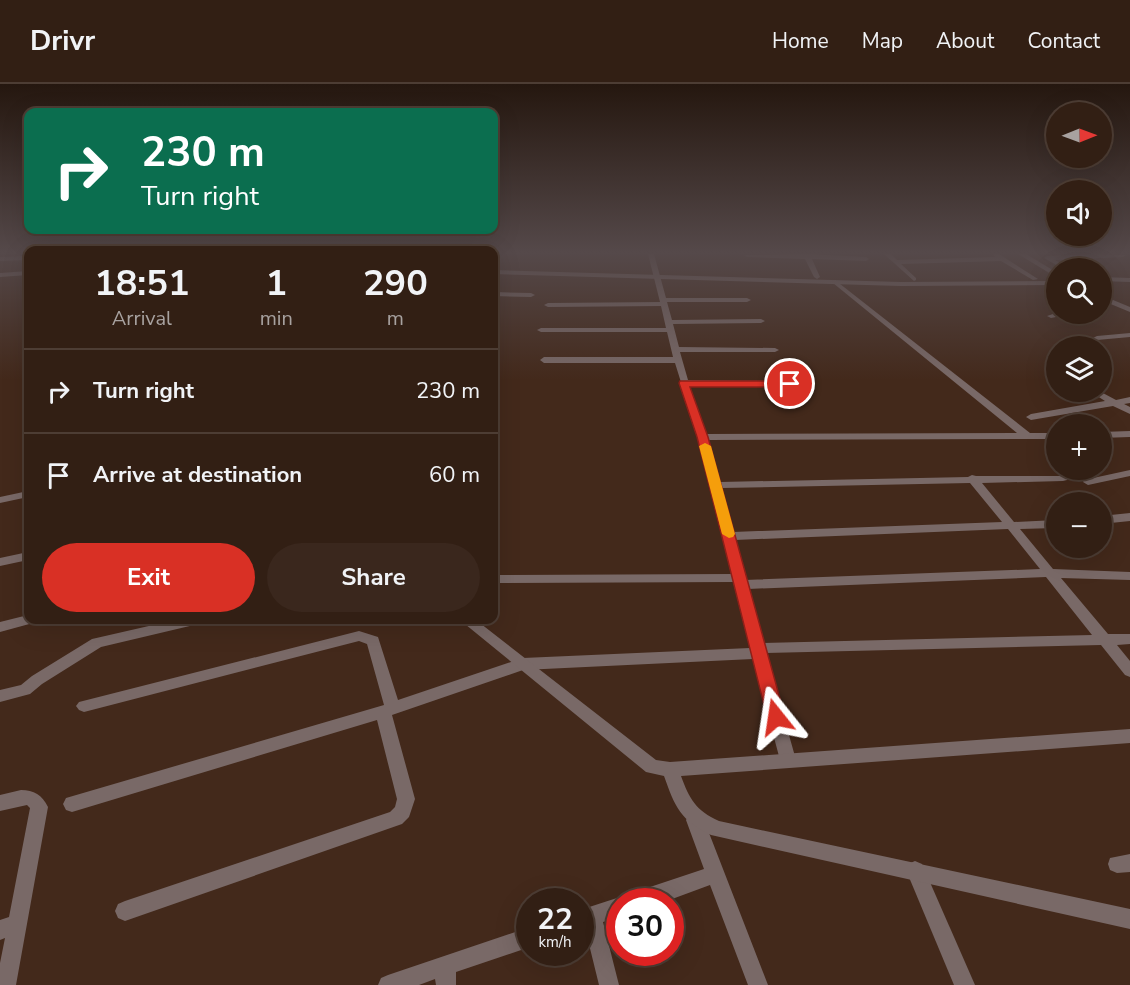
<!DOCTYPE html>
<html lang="en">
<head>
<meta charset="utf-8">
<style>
	:root { --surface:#321f14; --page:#3a271d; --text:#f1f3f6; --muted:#a8a2a0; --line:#4d3d34; --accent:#d93025 }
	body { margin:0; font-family:"Nunito Sans",sans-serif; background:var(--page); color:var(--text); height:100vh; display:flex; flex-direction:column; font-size:22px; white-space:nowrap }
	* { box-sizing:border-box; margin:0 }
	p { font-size:20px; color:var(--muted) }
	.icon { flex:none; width:33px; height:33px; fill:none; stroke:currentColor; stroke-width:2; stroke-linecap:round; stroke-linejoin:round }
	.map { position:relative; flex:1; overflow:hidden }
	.side { position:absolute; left:24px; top:162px; width:474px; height:378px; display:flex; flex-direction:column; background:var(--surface); border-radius:12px; box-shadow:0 6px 24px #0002,0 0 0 2px var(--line) }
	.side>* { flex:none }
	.guide { position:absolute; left:24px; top:24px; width:474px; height:126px; border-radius:12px; box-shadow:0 6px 24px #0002,0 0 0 2px var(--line); background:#0b6e4f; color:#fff; overflow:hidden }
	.needle { width:39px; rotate:89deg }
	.buttons { position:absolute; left:1046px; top:18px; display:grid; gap:12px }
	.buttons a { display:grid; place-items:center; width:66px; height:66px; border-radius:50%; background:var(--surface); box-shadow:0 6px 24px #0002,0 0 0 2px var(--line); font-size:30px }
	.speed { position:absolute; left:516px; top:804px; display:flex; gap:12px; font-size:30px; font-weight:700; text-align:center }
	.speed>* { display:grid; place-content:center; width:78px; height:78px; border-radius:50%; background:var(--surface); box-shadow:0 6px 24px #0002,0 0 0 2px var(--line); line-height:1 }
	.speed small { font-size:15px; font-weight:400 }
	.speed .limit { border:9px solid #d22; background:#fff; color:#111 }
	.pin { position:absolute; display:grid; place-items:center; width:51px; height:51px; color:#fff; margin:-26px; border:3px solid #fff; border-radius:50%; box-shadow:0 2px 6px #0007 }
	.me { position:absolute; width:66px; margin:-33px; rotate:345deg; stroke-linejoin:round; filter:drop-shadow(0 0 4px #0008) }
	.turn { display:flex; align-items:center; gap:21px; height:126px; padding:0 18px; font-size:27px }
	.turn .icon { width:78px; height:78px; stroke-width:2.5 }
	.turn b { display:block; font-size:42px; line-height:51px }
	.eta { display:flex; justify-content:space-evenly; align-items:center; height:102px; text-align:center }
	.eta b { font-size:36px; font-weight:700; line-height:42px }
	.primary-button { display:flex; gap:12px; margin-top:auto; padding:12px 18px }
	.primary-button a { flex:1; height:69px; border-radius:36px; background:var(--accent); color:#fff; font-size:24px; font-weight:700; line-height:69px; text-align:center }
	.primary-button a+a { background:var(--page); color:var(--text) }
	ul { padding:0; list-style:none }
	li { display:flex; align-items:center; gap:18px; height:84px; padding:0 18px; border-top:2px solid var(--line) }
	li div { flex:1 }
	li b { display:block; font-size:22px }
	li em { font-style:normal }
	header { display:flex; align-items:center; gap:36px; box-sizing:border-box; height:84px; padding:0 30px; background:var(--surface); border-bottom:2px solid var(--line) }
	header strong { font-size:28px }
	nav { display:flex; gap:33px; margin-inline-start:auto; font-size:21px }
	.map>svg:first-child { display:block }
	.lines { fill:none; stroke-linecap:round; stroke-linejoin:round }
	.minor { fill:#796967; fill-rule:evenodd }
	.tertiary { fill:#796967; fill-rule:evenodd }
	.route { fill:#d93025; stroke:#8d1f18; stroke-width:1.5 }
	.slow { fill:#f59e0b }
</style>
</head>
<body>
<header>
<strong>Drivr</strong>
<nav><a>Home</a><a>Map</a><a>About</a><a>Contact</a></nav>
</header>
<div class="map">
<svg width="1130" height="901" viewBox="0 0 1130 901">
	<rect width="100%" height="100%" fill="#43291b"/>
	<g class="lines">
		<g class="minor">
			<path d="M648,170H654L666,214H747L751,216L747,218H667L672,236L761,235L765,237L761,239L673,240L679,263L775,264L779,266L775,268H680L688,296L790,297L794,300L790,303L689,302L707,350L1017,349L833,199L832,198L835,196L1030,349H1056V355L709,356L720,398L968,393L972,391L976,392H1067L1068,394L1067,396L1063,397L982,399L1014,438L1056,436V444L1020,445L1053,485L1130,488V496L1061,494L1108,550H1130V560L1117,561L1130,577V593L1125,591L1101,561L766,569L796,676L794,681L788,683L782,681L780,676L753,575L523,586L392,631L415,715L409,733L402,740L125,837L118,834L115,827L118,820L125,817L390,728L395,723L397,715L377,636L72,728L66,726L63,720L66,714L384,621L367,560L359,557L84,628L79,626L76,622L79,618L359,547L378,553L398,616L523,574L750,564L733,498L494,499V491L731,490L698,353L675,279H544L540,276L544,273H673L667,248H541L537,246L541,244H666L661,222L548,223L544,221L548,219L660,218ZM970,399L1002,438L733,448L721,404ZM1008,445L1040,485L745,496L735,456ZM1046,493L1092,551L763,559L748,505Z"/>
			<path d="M809,170L866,173L869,175L866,177L812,175L820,193L817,195L814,193L805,175L747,173L744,171Z"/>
			<path d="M884,170H891L897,176L995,173L993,170H999L1038,195L1033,196L1001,177L901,180L916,194V196L914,197Z"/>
			<path d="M1018,170H1026L1056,188V193Z"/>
			<path d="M1092,170L1126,171L1123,173L1055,176L1069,184H1062L1044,174L1047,172Z"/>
			<path d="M28,172V176L0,177V173Z"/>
			<path d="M494,208L531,209L535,211L531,213L494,212Z"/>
			<path d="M1101,211L1130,223V228L1101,216Z"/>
			<path d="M1056,229L1070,230H1071L1051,234L1047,232Z"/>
			<path d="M1130,249V253L1097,256L1093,254L1097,252Z"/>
			<path d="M1091,308H1101L1116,316L1130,313V319L1124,320L1130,323V330L1113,322L1031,336L1026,333L1031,330L1105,317Z"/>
			<path d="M1130,347V353L1101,354V348Z"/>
			<path d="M1130,386V392L1088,401L1083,398L1084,396Z"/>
			<path d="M28,407V413L0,419V413Z"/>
			<path d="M1130,429V437L1101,440V432Z"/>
			<path d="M28,468V476L0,482V474Z"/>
			<path d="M28,531V536H35L33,539L0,548V538Z"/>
			<path d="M175,536H201L199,539L194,541L101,563L42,600L30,610L0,618V606L21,601L32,592L92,555Z"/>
			<path d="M21,706C34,706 42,711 48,723L16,901H0V879L5,854L0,856V836L9,833L30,724L27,721L0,727V711Z"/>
			<path d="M695,728L701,730L704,736L768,901H748L710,801L664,818H620V833L603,838L619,901H599L585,844L580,846V826L620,813L626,816L628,811L635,808L704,785L686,736L689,730Z"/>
			<path d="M1130,770V788L1117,789L1110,786L1108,780L1110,774Z"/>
			<path d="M915,777L922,780L975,901H954L906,786L908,780Z"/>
			<path d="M530,843V863L456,888V901H436L435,895L419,901H378L381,894L388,891Z"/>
		</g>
		<g class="tertiary">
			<path d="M494,186L901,198L1056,197V201L901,202L494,190Z"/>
			<path d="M28,187V191L0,193V189Z"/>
			<path d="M1101,193L1130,194V198L1101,197Z"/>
			<path d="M460,536H476L656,676L670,678L1130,645V659L681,692C689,714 696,727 719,737L1130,825V845L711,751C680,736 675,723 664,692L646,688Z"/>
		</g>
	</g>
	<linearGradient id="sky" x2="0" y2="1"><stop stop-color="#25170f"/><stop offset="0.57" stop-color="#55494a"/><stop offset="1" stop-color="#55494a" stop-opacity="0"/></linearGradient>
	<rect width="1130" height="296" fill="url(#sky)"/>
	<path class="route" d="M680,297H790L796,300L790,303H690L708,353L785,633L783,639L776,641L770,639L767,633L697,353L679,299Z"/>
	<path class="slow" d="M705,359L711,362L735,450L733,453L729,454L722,450L699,362Z"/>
</svg>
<div class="buttons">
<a><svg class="needle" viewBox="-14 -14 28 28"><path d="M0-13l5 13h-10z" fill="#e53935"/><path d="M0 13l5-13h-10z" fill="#a8a2a0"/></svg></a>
<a><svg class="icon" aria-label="sound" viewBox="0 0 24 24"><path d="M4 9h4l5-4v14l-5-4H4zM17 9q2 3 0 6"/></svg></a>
<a><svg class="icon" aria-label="search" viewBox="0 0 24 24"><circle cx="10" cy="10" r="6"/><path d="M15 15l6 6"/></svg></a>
<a><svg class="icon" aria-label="layers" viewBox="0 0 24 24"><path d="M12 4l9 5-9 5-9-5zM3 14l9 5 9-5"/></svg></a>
<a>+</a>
<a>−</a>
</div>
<div class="speed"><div>22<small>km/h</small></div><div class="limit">30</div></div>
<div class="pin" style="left:790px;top:300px;background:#d93025"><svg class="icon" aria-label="arrive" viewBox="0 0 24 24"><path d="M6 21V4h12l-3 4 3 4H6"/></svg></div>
<svg class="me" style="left:776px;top:633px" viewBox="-20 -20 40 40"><path d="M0-17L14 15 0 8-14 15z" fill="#d93025" stroke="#fff" stroke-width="4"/></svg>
<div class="guide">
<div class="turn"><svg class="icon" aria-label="right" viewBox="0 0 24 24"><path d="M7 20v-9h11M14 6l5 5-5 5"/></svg><div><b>230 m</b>Turn right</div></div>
</div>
<section class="side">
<div class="eta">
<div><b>18:51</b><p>Arrival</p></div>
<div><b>1</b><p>min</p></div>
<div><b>290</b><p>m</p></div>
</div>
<ul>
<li><svg class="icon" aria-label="right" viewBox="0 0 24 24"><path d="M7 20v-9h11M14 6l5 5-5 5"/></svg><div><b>Turn right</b></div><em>230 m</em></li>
<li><svg class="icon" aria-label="arrive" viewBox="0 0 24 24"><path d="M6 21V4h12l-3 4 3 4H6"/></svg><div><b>Arrive at destination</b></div><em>60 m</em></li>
</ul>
<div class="primary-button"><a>Exit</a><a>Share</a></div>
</section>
</div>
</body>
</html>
